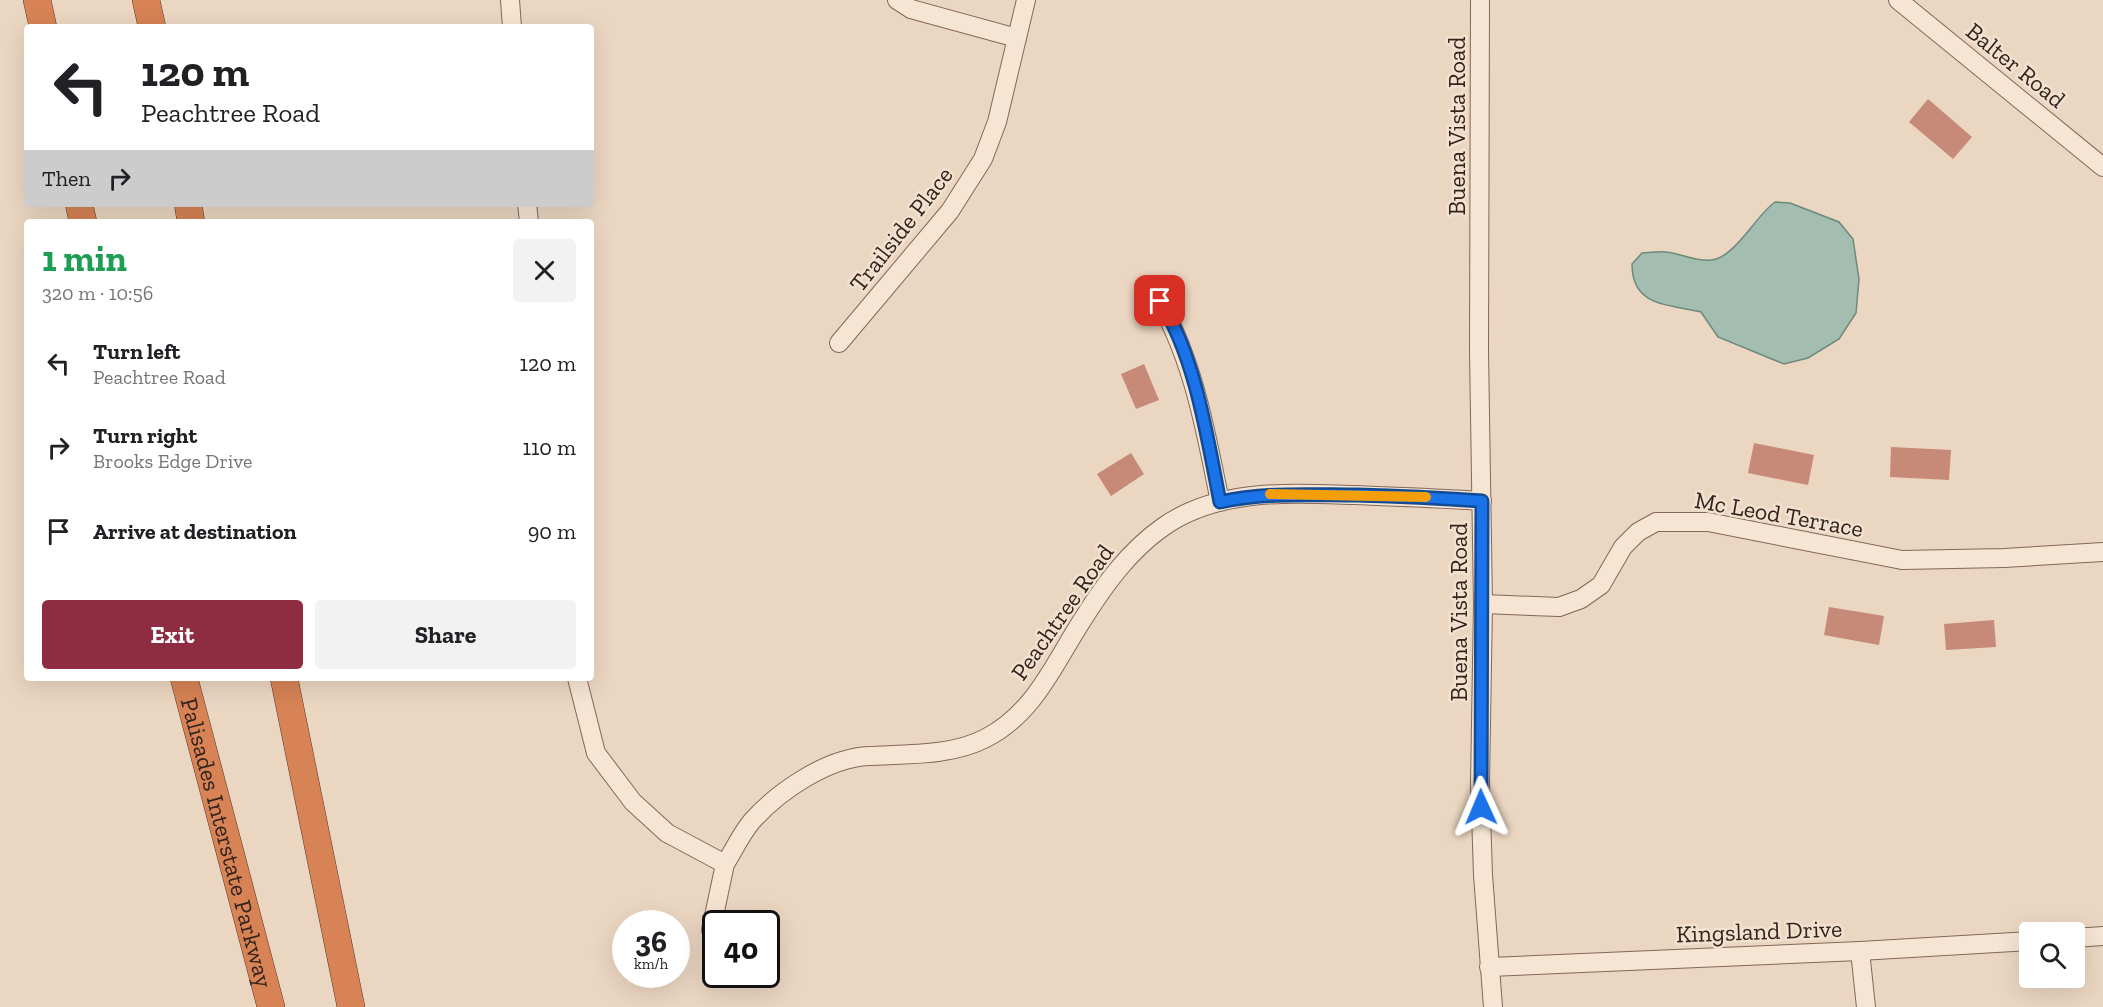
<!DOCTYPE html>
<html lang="en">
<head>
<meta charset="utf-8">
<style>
	:root { --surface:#fff; --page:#f2f2f2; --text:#202124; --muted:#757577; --accent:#8e2d42 }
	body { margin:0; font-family:"Zilla Slab",serif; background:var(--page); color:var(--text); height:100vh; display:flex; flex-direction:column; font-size:22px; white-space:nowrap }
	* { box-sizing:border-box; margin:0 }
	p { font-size:20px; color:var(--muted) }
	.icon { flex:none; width:33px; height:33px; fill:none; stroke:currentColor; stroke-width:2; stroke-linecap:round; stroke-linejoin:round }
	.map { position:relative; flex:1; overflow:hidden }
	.drawer { position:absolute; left:24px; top:219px; width:570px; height:462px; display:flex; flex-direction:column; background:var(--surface); border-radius:6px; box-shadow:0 6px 24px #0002 }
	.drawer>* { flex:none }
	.top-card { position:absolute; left:24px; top:24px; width:570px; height:183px; border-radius:6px; box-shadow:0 6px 24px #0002; background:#fff; color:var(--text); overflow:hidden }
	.tools { position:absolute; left:2019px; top:922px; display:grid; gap:12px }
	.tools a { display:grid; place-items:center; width:66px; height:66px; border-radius:6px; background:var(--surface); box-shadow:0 6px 24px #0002; font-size:30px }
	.speed { position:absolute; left:612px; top:910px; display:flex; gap:12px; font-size:30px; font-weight:700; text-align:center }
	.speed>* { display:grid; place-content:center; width:78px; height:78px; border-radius:50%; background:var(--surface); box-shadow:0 6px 24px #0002; line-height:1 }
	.speed small { font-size:15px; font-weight:400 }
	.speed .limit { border:3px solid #111; border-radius:9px; background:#fff; color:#111 }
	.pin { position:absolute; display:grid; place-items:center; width:51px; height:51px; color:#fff; margin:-26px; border-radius:12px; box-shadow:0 3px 9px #0006 }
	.me { position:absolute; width:66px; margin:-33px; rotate:359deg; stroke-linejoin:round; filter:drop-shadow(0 0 4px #0008) }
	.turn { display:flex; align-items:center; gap:21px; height:126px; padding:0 18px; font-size:27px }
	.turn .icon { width:78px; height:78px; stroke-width:2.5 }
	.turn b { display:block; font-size:42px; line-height:51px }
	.then { display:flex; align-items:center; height:57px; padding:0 18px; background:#0003; gap:12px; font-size:22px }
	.round { display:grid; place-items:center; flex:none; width:63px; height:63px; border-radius:6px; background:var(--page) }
	.headline { display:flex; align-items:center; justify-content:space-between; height:102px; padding:0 18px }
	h1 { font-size:36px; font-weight:700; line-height:45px; color:#1e9e55 }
	.button { display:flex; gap:12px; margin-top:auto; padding:12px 18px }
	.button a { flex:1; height:69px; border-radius:6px; background:var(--accent); color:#fff; font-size:24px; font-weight:700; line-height:69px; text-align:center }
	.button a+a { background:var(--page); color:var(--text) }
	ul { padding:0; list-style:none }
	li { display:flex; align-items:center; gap:18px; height:84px; padding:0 18px }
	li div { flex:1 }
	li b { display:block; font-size:22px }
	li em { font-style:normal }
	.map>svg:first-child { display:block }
	.water { fill:#a3bdb0; stroke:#6b8a7c; stroke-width:1.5 }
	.building { fill:#c78978 }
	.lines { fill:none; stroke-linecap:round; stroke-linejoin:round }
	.minor-casing { stroke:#836759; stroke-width:20 }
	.highway-casing { stroke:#51372e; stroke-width:28 }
	.minor { stroke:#f6e5d3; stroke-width:18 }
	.highway { stroke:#d78355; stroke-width:27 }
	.route-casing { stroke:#114b97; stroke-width:15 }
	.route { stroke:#1a73e8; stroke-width:10 }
	.slow { stroke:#f59e0b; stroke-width:10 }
	.labels { text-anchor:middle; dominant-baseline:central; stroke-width:5; stroke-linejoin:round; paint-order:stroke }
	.street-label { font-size:24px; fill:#33231d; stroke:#f3e1d0 }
</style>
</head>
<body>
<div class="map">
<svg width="2103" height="1007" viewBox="0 0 2103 1007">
	<rect width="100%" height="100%" fill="#ebd6c1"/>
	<path class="water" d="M1775,202L1790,203L1839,222L1853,239L1859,279L1856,313L1839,339L1808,358L1784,364L1718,337L1701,312C1668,304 1632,307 1632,264L1642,253C1650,253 1658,251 1666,252C1680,253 1696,262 1711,260C1734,259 1757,214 1775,202Z"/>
	<g class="building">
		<path d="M1928,99L1972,137L1953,159L1909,122Z"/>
		<path d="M1144,364L1159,400L1136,409L1121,374Z"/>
		<path d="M1754,443L1814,455L1808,485L1748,473Z"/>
		<path d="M1891,447L1951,450L1949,480L1890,477Z"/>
		<path d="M1131,453L1144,474L1111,496L1097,474Z"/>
		<path d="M1829,607L1884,616L1879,645L1824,635Z"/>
		<path d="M1994,620L1996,647L1946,650L1944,624Z"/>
	</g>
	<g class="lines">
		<defs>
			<g id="minor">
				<path d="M510,0L512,27"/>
				<path d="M897,0L911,9L1017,38"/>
				<path d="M1480,0L1479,351L1483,604L1480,784L1483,875L1493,1007"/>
				<path d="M1898,0L2103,167"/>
				<path d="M527,204L529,222"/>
				<path d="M1151,287C1192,352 1205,427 1220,502"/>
				<path d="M839,343L950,211L983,159L997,122L1026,0"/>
				<path d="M1483,604L1559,607L1581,599L1601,585L1623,547L1638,532L1656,522H1708L1902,560L2004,558L2103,552"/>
				<path d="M577,678L596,753L633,802L667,833L725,864C734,850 741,834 752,821C779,791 827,758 869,756C907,754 952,756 986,738C1035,713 1055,662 1083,619C1105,584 1129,551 1163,527C1218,488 1291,493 1354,495C1397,497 1439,498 1482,501"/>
				<path d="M711,930L725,864"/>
				<path d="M2074,938L2103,936"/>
				<path d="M1860,951L1866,1007"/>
				<path d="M1489,967L1860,951L2030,941"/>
			</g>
			<g id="highway">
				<path d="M37,0L43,27"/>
				<path d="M146,0L152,27"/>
				<path d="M79,204L83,222"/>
				<path d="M188,204L191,222"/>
				<path id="s1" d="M184,678L271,1007"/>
				<path d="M284,678L351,1007"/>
			</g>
		</defs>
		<use href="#minor" class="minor-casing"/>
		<use href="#highway" class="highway-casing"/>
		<use href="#minor" class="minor"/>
		<use href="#highway" class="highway"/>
	</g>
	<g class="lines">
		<defs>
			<path id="route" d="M1160,301C1196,358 1207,437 1220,502C1266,492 1310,495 1357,495C1399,496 1440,498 1482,501L1481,807"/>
		</defs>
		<use href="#route" class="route-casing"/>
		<use href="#route" class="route"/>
		<path class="slow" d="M1270,494L1426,497"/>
	</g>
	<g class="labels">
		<g class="street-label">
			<text transform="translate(2016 65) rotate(39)">Balter Road</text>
			<text transform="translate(1456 126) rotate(-90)">Buena Vista Road</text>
			<text transform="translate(901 229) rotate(-52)">Trailside Place</text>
			<text transform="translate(1779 514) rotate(10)">Mc Leod Terrace</text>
			<text transform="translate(1062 612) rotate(-55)">Peachtree Road</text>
			<text transform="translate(1458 612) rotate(-90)">Buena Vista Road</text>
			<text stroke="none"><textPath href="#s1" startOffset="170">Palisades Interstate Parkway</textPath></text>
			<text transform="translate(1759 931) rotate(-2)">Kingsland Drive</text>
		</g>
	</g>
</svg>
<div class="tools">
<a><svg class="icon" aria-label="search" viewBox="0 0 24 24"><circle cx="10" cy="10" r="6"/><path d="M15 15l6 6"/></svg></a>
</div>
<div class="speed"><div>36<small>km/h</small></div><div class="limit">40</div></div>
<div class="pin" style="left:1160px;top:301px;background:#d93025"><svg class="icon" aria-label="arrive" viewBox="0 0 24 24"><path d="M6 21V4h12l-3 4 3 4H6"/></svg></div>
<svg class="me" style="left:1481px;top:807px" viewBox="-20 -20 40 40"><path d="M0-17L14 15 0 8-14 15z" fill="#1a73e8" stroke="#fff" stroke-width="4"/></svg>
<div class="top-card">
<div class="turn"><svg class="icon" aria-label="left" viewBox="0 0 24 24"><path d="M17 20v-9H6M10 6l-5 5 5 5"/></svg><div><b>120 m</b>Peachtree Road</div></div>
<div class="then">Then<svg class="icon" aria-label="right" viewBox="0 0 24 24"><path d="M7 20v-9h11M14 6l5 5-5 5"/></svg></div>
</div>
<section class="drawer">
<div class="headline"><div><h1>1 min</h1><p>320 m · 10:56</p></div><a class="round"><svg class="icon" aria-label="close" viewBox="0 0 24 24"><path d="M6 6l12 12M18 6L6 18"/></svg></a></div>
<ul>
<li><svg class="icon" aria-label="left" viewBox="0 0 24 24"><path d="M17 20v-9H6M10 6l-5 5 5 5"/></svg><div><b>Turn left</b><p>Peachtree Road</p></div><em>120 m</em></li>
<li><svg class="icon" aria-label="right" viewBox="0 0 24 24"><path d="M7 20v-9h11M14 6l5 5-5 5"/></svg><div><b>Turn right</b><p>Brooks Edge Drive</p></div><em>110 m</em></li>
<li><svg class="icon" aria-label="arrive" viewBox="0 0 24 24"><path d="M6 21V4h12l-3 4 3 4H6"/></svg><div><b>Arrive at destination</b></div><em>90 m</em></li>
</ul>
<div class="button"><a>Exit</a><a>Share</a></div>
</section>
</div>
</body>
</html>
